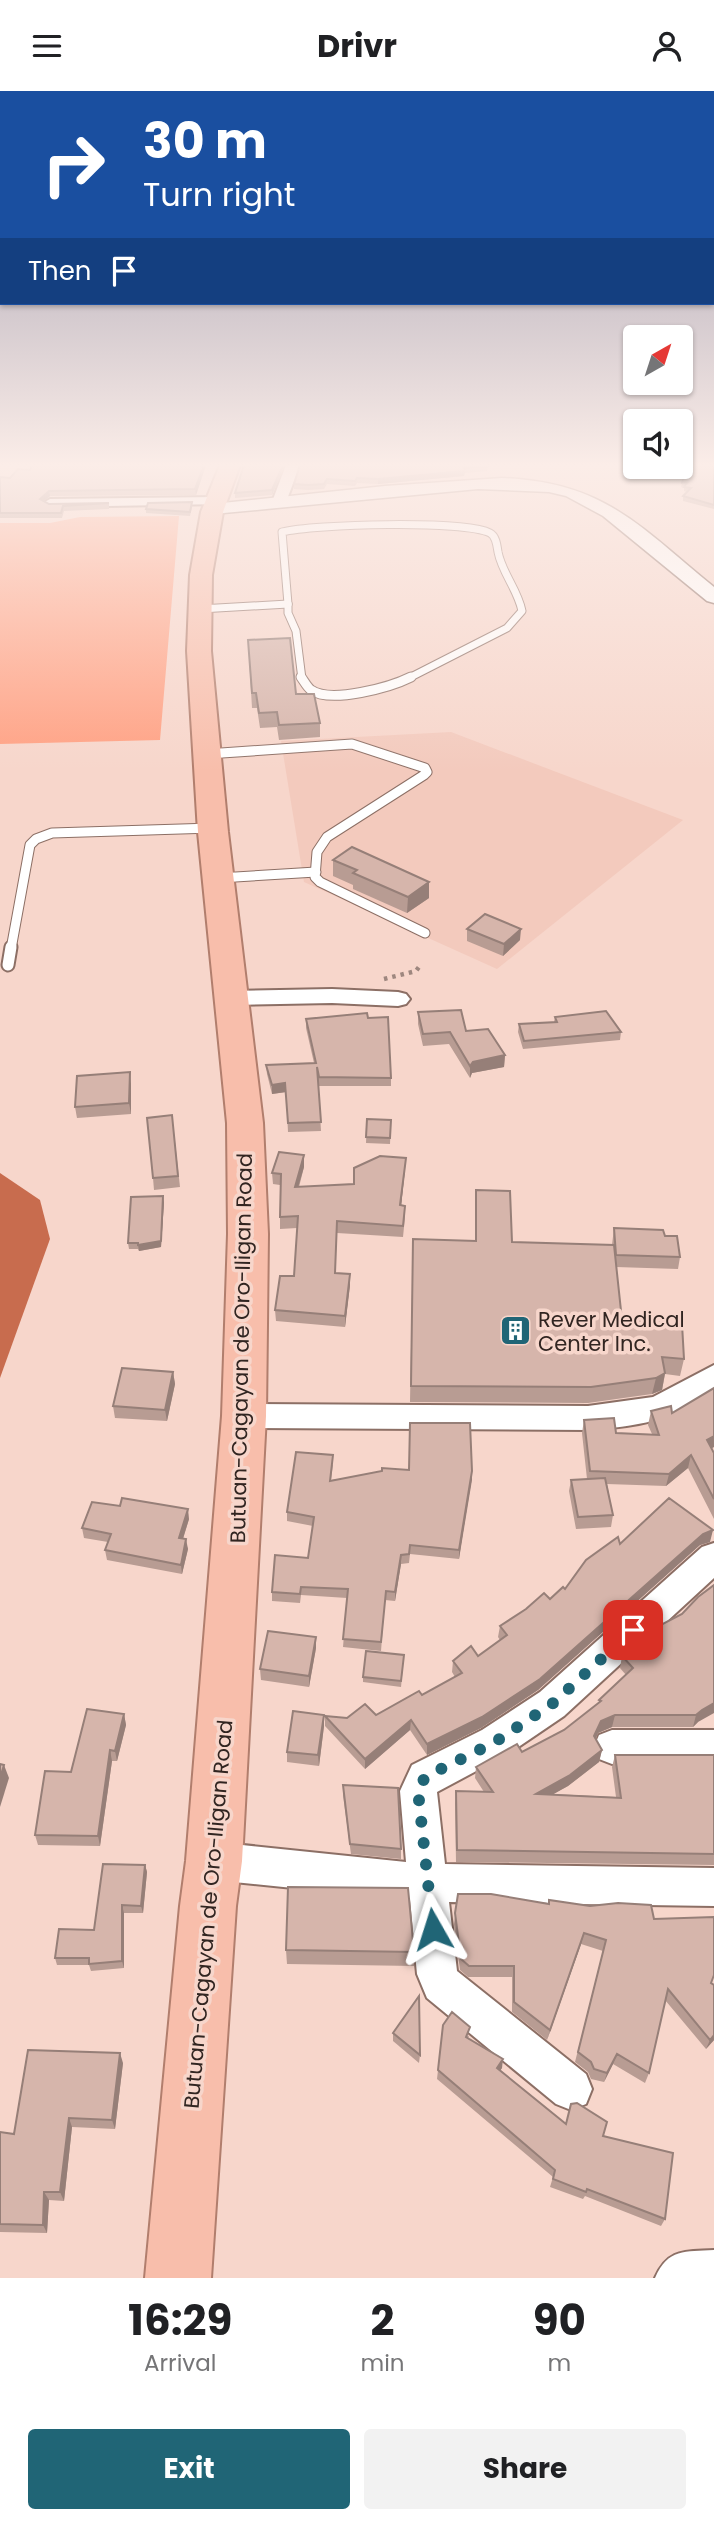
<!DOCTYPE html>
<html lang="en">
<head>
<meta charset="utf-8">
<style>
	:root { --surface:#fff; --page:#f2f2f2; --text:#202124; --muted:#757577; --accent:#206576 }
	body { margin:0; font-family:Poppins,sans-serif; background:var(--page); color:var(--text); height:100vh; display:flex; flex-direction:column; font-size:26px; white-space:nowrap }
	* { box-sizing:border-box; margin:0 }
	p { font-size:23px; color:var(--muted) }
	.icon { flex:none; width:38px; height:38px; fill:none; stroke:currentColor; stroke-width:2; stroke-linecap:round; stroke-linejoin:round }
	.map { position:relative; height:2187px; overflow:hidden }
	.details { display:flex; flex-direction:column; background:var(--surface); flex:1 }
	.details>* { flex:none }
	.guide { position:absolute; left:0px; top:0px; width:714px; height:214px; box-shadow:0 2px 5px #0004; background:#1a4fa0; color:#fff; overflow:hidden }
	.needle { width:46px; rotate:39deg }
	.fabs { position:absolute; left:623px; top:234px; display:grid; gap:14px }
	.fabs a { display:grid; place-items:center; width:70px; height:70px; border-radius:7px; background:var(--surface); box-shadow:0 2px 5px #0004; font-size:35px }
	.pin { position:absolute; display:grid; place-items:center; width:60px; height:60px; color:#fff; margin:-30px; border-radius:14px; box-shadow:0 4px 10px #0006 }
	.me { position:absolute; width:77px; margin:-38px; rotate:354deg; stroke-linejoin:round; filter:drop-shadow(0 0 5px #0008) }
	.turn { display:flex; align-items:center; gap:24px; height:147px; padding:0 28px; font-size:32px }
	.turn .icon { width:91px; height:91px; stroke-width:2.5 }
	.turn b { display:block; font-size:49px; line-height:60px }
	.then { display:flex; align-items:center; height:66px; padding:0 28px; background:#0003; gap:14px; font-size:26px }
	.eta { display:flex; justify-content:space-evenly; align-items:center; height:119px; text-align:center }
	.eta b { font-size:42px; font-weight:700; line-height:49px }
	.primary-button { display:flex; gap:14px; margin-top:auto; padding:14px 28px }
	.primary-button a { flex:1; height:80px; border-radius:7px; background:var(--accent); color:#fff; font-size:28px; font-weight:700; line-height:80px; text-align:center }
	.primary-button a+a { background:var(--page); color:var(--text) }
	header { display:flex; justify-content:space-between; align-items:center; height:91px; padding:0 28px; background:var(--surface); font-size:32px; font-weight:700 }
	.map>svg:first-child { display:block }
	.built { fill:#f3cabd }
	.green { fill:#ffa082 }
	.water { fill:#c86c4e }
	.lines { fill:none; stroke-linecap:round; stroke-linejoin:round }
	.service-far2-casing { stroke:#8c6f65; stroke-width:9 }
	.service-far1-casing { stroke:#8c6f65; stroke-width:11 }
	.service-casing { stroke:#8c6f65; stroke-width:15 }
	.minor-casing { stroke:#8c6f65; stroke-width:4 }
	.tertiary-casing { stroke:#8c6f65; stroke-width:3 }
	.trunk-casing { stroke:#b17e6d; stroke-width:4 }
	.path { stroke:#9e877f; stroke-width:4.5; stroke-dasharray:3.5 5; stroke-linecap:butt }
	.service-far2 { stroke:#fff; stroke-width:7 }
	.service-far1 { stroke:#fff; stroke-width:9 }
	.service { stroke:#fff; stroke-width:11 }
	.minor { fill:#fff; fill-rule:evenodd }
	.tertiary { fill:#fff; fill-rule:evenodd }
	.trunk { fill:#f8beab; fill-rule:evenodd }
	.wall { fill:#b89c93 }
	.shaded-wall { fill:#967f78 }
	.building { fill:#d6b5ab; stroke:#967f78; stroke-width:2 }
	.route { stroke:#206576; stroke-width:12; stroke-dasharray:0 21.6 }
	.labels { text-anchor:middle; dominant-baseline:central; stroke-width:7; stroke-linejoin:round; paint-order:stroke }
	.poi-label { font-size:21px; fill:#312521; stroke:#f7d6cb; text-anchor:start }
	.street-label { font-size:21px; fill:#312521; stroke:#f7d6cb }
</style>
</head>
<body>
<header><svg class="icon" aria-label="menu" viewBox="0 0 24 24"><path d="M4 6h16M4 12h16M4 18h16"/></svg>Drivr<svg class="icon" aria-label="person" viewBox="0 0 24 24"><circle cx="12" cy="8" r="4"/><path d="M4 21q1-7 8-7t8 7"/></svg></header>
<div class="map">
<svg width="714" height="2187" viewBox="0 0 714 2187">
	<rect width="100%" height="100%" fill="#f7d6cb"/>
	<path class="built" d="M451,641L683,729L497,878L304,791L281,650Z"/>
	<path class="green" d="M179,425L160,649L0,653V432H50L80,426Z"/>
	<path class="water" d="M0,1082L40,1109L50,1148L0,1287Z"/>
	<g class="lines">
		<defs>
			<g id="service-far2">
				<path d="M288,513V522L296,540L302,588"/>
				<path d="M288,513L282,441C313,433 465,429 490,442C496,445 497,454 498,461C502,482 518,499 522,520L507,537L407,588"/>
				<path d="M200,518L288,513"/>
			</g>
			<g id="service-far1">
				<path d="M301,586C304,590 307,596 311,599C331,613 391,596 411,586"/>
				<path d="M207,663L352,653L425,677L427,681L424,684L327,746L317,761L315,786L320,791L425,842"/>
				<path d="M219,787L316,781"/>
				<path d="M11,858L30,754L36,748L52,742L213,737"/>
			</g>
			<path id="service" d="M8,874L11,856"/>
			<g id="minor">
				<path d="M286,374H300L286,411L279,415L272,411Z"/>
				<path d="M216,406L223,410L221,413L50,416L43,412L50,408Z"/>
				<path d="M332,898L398,901L406,903L410,908L406,913L398,915L332,912L231,914L223,912L219,907L223,902L231,900Z"/>
				<path d="M714,1274V1302C676,1329 634,1336 588,1339L244,1337L233,1334L229,1325L233,1316L244,1313L588,1315L653,1306Z"/>
				<path d="M714,1452V1487L564,1625L508,1663L437,1701L445,1773L714,1777V1815L449,1811L457,1880L586,1983L592,1998L586,2013L571,2019L556,2013L427,1907L417,1883L410,1809L214,1789L201,1783L195,1770L201,1757L214,1751L406,1771L400,1700L412,1674L482,1639L540,1601L702,1456Z"/>
				<path d="M612,1639H714V1673H612L599,1668L594,1656L599,1644Z"/>
				<path d="M714,2159V2187H655C668,2157 685,2161 714,2159Z"/>
			</g>
			<path id="tertiary" d="M502,387C605,391 640,436 714,496V512L707,510L603,425L566,405L549,401L478,398L213,423L204,418L213,413L385,395Z"/>
			<path id="trunk" d="M220,374H240L223,421L212,484L211,560L228,741L263,1032L268,1143L266,1325L242,1770L236,1815L211,2187H145L180,1815L186,1770L222,1325L228,1143L227,1032L198,741L187,560L190,484L201,421Z"/>
		</defs>
		<use href="#service-far2" class="service-far2-casing"/>
		<use href="#service-far1" class="service-far1-casing"/>
		<use href="#service" class="service-casing"/>
		<use href="#minor" class="minor-casing"/>
		<use href="#tertiary" class="tertiary-casing"/>
		<use href="#trunk" class="trunk-casing"/>
		<path class="path" d="M384,888L416,880L419,876"/>
		<use href="#service-far2" class="service-far2"/>
		<use href="#service-far1" class="service-far1"/>
		<use href="#service" class="service"/>
		<use href="#minor" class="minor"/>
		<use href="#tertiary" class="tertiary"/>
		<use href="#trunk" class="trunk"/>
	</g>
	<g class="wall">
		<path d="M206,374L196,404L50,405L44,410L49,413L109,412V418L64,420L62,427H0V386L10,387Z"/>
		<path d="M285,374L272,404L235,407V402Z"/>
		<path d="M300,374L488,375L487,380L465,382L464,385L378,393L357,392L355,395L327,393L324,398L308,399L294,398V393Z"/>
		<path d="M714,374V418L683,410V405L687,401L684,400V397L681,396L682,392Z"/>
		<path d="M192,411V416L190,425L146,422V418Z"/>
		<path d="M248,549L320,632V646L279,649L277,636L260,637L257,617H252Z"/>
		<path d="M333,769L429,791V807L407,822L353,798V794L333,785Z"/>
		<path d="M467,838L520,849L503,865L467,850Z"/>
		<path d="M418,921L466,940L505,964L504,976L472,982L470,987L449,953L423,955L418,933Z"/>
		<path d="M555,926L621,941L620,949L523,958L518,941L519,933L554,931Z"/>
		<path d="M306,928L391,987V995H319L318,989L321,1040L288,1041L286,1001L272,1003L267,983L266,974L314,972L306,937Z"/>
		<path d="M131,993V1023L77,1027L75,1016Z"/>
		<path d="M172,1024L180,1096L154,1099L153,1087Z"/>
		<path d="M367,1028L391,1029L390,1053L366,1052Z"/>
		<path d="M304,1076L299,1096L354,1093L405,1078L401,1114L405,1126L403,1146L337,1142L335,1182L350,1183V1194L345,1236L276,1230L275,1219L294,1185L297,1137L280,1138V1094L273,1093L272,1082Z"/>
		<path d="M476,1099L512,1151L612,1154L614,1137L665,1145L680,1166L678,1178L616,1176L622,1229L684,1268L680,1285L665,1283L662,1299L652,1303L588,1312L410,1311L413,1148L475,1150V1115Z"/>
		<path d="M164,1111L161,1156L139,1160L138,1158H129L128,1152Z"/>
		<path d="M173,1281L175,1293L167,1330L115,1327L113,1315Z"/>
		<path d="M651,1320L672,1322L712,1357L714,1362V1428L688,1377L666,1395L607,1393L613,1424L611,1436L576,1438L569,1400L571,1389L587,1388L582,1342L584,1329L616,1342L652,1343L648,1334Z"/>
		<path d="M333,1373L331,1389L409,1379L472,1380L459,1468L410,1463L409,1472L401,1473L395,1510L385,1509L381,1560L343,1556L347,1507L301,1504L300,1512L272,1510V1501L308,1467L313,1435L287,1430V1421Z"/>
		<path d="M189,1428L183,1448L188,1458L182,1483L107,1469L105,1459L108,1451L84,1447L82,1437Z"/>
		<path d="M710,1451L700,1454L538,1599L481,1637L427,1664L410,1639L365,1678L325,1635V1625L347,1627L376,1624L422,1604L455,1586L452,1581L453,1570L478,1565L500,1549L498,1546L500,1535L550,1508L565,1498L620,1453Z"/>
		<path d="M682,1523L698,1631L693,1636H612L598,1642L596,1648L602,1659L599,1671L568,1695L553,1703L616,1706L612,1676L615,1664H714V1774L456,1771L455,1712L456,1700L484,1701L475,1687L476,1676L522,1661L564,1639L599,1612V1609L626,1584L620,1577L622,1565Z"/>
		<path d="M316,1557L309,1596L261,1589L260,1578Z"/>
		<path d="M404,1564L401,1596L363,1591V1586Z"/>
		<path d="M124,1623L126,1634L117,1670H112L100,1755L38,1754L35,1744L71,1681Z"/>
		<path d="M324,1635L319,1675L287,1671V1661Z"/>
		<path d="M343,1694L401,1758V1768L351,1763L343,1704Z"/>
		<path d="M145,1774L147,1781L143,1822H124V1877L91,1880L89,1874H57L55,1867L94,1839Z"/>
		<path d="M458,1803L548,1812L549,1809L654,1828L711,1892L714,1894V1949L706,1958L665,1909L649,1982L645,1992L613,1973L604,1991L591,1988L588,1981L575,1971L603,1860L581,1853L547,1949L512,1921V1886H468L460,1879L454,1833Z"/>
		<path d="M286,1859L414,1861V1875L287,1873Z"/>
		<path d="M443,1934L469,1945L468,1947L502,1977L500,1979L565,2032L603,2045L665,2128L661,2135L585,2105L583,2108L550,2096L553,2086L437,1988Z"/>
		<path d="M393,1942L420,1964L419,1972L393,1950Z"/>
		<path d="M123,1972L115,2038L72,2036L64,2110L49,2109L47,2142L0,2141V2041L14,2043Z"/>
	</g>
	<g class="shaded-wall">
		<path d="M204,374H206L196,404L195,398Z"/>
		<path d="M283,374H285L272,404V399Z"/>
		<path d="M465,380L464,385L378,393V388Z"/>
		<path d="M49,400L50,405L41,413L40,408Z"/>
		<path d="M429,791V807L407,822L408,806Z"/>
		<path d="M521,838L520,849L503,865L504,853Z"/>
		<path d="M505,964L504,976L472,982L470,987V975L473,971Z"/>
		<path d="M130,981L131,993V1023L129,1012Z"/>
		<path d="M285,992L286,1001L272,1003V994Z"/>
		<path d="M304,1064V1076L295,1107V1096Z"/>
		<path d="M406,1067L405,1078L400,1126V1114Z"/>
		<path d="M163,1105L164,1111L161,1156L139,1160L138,1154Z"/>
		<path d="M350,1183V1194L345,1236V1225Z"/>
		<path d="M173,1281L175,1293L167,1330L165,1319Z"/>
		<path d="M665,1282L662,1299L652,1303L656,1287Z"/>
		<path d="M714,1345V1356L704,1362L707,1349Z"/>
		<path d="M691,1364L688,1377L666,1395L669,1383Z"/>
		<path d="M472,1380V1389L459,1468V1459Z"/>
		<path d="M188,1418L189,1428L180,1457L179,1447Z"/>
		<path d="M713,1439L710,1451L700,1454L538,1599L481,1637L427,1664V1653L703,1443Z"/>
		<path d="M186,1448L188,1458L182,1483L181,1474Z"/>
		<path d="M401,1464V1473L395,1510V1501Z"/>
		<path d="M316,1546V1557L309,1596V1585Z"/>
		<path d="M714,1612V1622L698,1631L693,1636L696,1624L702,1619Z"/>
		<path d="M124,1623L126,1634L117,1670L115,1660Z"/>
		<path d="M324,1624V1635L319,1675L318,1664Z"/>
		<path d="M615,1624L612,1636L598,1642L592,1657L594,1645L601,1630Z"/>
		<path d="M411,1629L410,1639L365,1678V1668Z"/>
		<path d="M110,1659L112,1670L100,1755L98,1745Z"/>
		<path d="M602,1659L599,1671L568,1695L534,1714L536,1703Z"/>
		<path d="M4,1674L9,1687L0,1716V1687Z"/>
		<path d="M145,1774L147,1781L143,1822L141,1815Z"/>
		<path d="M122,1814L124,1822V1877L122,1870Z"/>
		<path d="M584,1842L581,1853L547,1949L550,1939Z"/>
		<path d="M714,1944V1949L706,1958L710,1949Z"/>
		<path d="M120,1962L123,1972L115,2038L112,2029Z"/>
		<path d="M617,1963L613,1973L604,1991L607,1982Z"/>
		<path d="M503,1968L502,1977L496,1986L497,1977Z"/>
		<path d="M69,2027L72,2036L64,2110L60,2101Z"/>
		<path d="M44,2101L49,2109L47,2142L43,2134Z"/>
	</g>
	<g class="building">
		<path d="M32,374H204L195,398L49,400L40,408L49,413L109,412L63,415L61,422H0V386L10,387L18,378L30,379Z"/>
		<path d="M244,374H283L272,399L235,402Z"/>
		<path d="M300,374H487L488,375L464,377L465,380L378,388L357,387L355,390L327,388L324,393L308,394L294,393Z"/>
		<path d="M687,374H714V414L683,405L691,397L684,396L687,392H682Z"/>
		<path d="M192,411L190,421L146,418L148,412Z"/>
		<path d="M290,547L296,603H314L320,632L279,634L277,621L259,622L256,602H252L248,549Z"/>
		<path d="M352,756L429,791L408,806L353,782L357,779L333,769Z"/>
		<path d="M485,823L521,838L504,853L467,838Z"/>
		<path d="M461,919L466,940L488,938L505,964L473,971L470,975L450,941L423,943L418,921Z"/>
		<path d="M606,920L621,941L524,950L519,933L557,931L555,926Z"/>
		<path d="M367,922L368,927L388,926L391,987L319,986L317,976L321,1031L288,1032L285,992L272,994L266,974L316,972L306,928Z"/>
		<path d="M130,981L129,1012L75,1016L77,985Z"/>
		<path d="M172,1024L178,1085L153,1087L147,1027Z"/>
		<path d="M367,1028L391,1029L390,1047L366,1046Z"/>
		<path d="M279,1061L304,1064L295,1096L354,1093V1077L380,1065L406,1067L400,1114L405,1115L403,1135L337,1130L335,1182L350,1183L345,1225L275,1219L280,1185H294L298,1125L280,1126L281,1083L272,1082Z"/>
		<path d="M476,1099L510,1100L512,1151L614,1154L622,1229L682,1233L684,1268L662,1266L665,1282L656,1287L591,1296L411,1295L413,1148L476,1150Z"/>
		<path d="M163,1105L161,1150L138,1154V1152H128L131,1106Z"/>
		<path d="M614,1137L663,1139L665,1145H677L680,1166L616,1164Z"/>
		<path d="M122,1277L173,1281L165,1319L113,1315Z"/>
		<path d="M714,1297V1345L707,1349L714,1362V1408L691,1364L669,1383L590,1380L584,1329L614,1327L616,1342L659,1344L651,1320L671,1315L672,1322Z"/>
		<path d="M410,1332H470L472,1380L459,1459L410,1454L409,1463L401,1464L395,1501L386,1500L381,1551L343,1548L348,1498L301,1496L300,1503L272,1501L275,1464L308,1467L314,1426L287,1421L296,1361L333,1364L330,1390L382,1380V1377L409,1379Z"/>
		<path d="M605,1387L613,1424L578,1426L571,1389Z"/>
		<path d="M122,1407L188,1418L179,1447L186,1448L181,1474L105,1459L111,1443L82,1437L92,1411L120,1415Z"/>
		<path d="M669,1407L713,1439L703,1443L540,1588L482,1626L427,1653L411,1629L365,1668L325,1625L347,1627L365,1613L376,1624L419,1600L422,1604L462,1582L453,1570L471,1555L478,1565L507,1544L500,1535L526,1518L544,1502L550,1508L563,1496L565,1498L586,1469L618,1446L620,1453Z"/>
		<path d="M714,1494V1612L702,1619L696,1624H615L601,1630L594,1645L602,1659L570,1684L536,1703L621,1707L615,1664H714V1763L457,1759L456,1700L493,1701L476,1676L517,1653L522,1661L564,1639L601,1610L599,1609L633,1577L622,1565L651,1539L682,1523L698,1506Z"/>
		<path d="M268,1540L316,1546L309,1585L260,1578Z"/>
		<path d="M366,1560L404,1564L401,1590L363,1586Z"/>
		<path d="M87,1618L124,1623L115,1660L110,1659L98,1745L35,1744L45,1680L71,1681Z"/>
		<path d="M293,1620L324,1624L318,1664L287,1661Z"/>
		<path d="M0,1673L4,1674L0,1687Z"/>
		<path d="M343,1694L398,1697L401,1758L350,1753Z"/>
		<path d="M103,1773L145,1774L141,1815L122,1814V1870L89,1873V1867H55L59,1838L94,1839Z"/>
		<path d="M288,1796L408,1797L414,1861L286,1859Z"/>
		<path d="M458,1803H491L549,1813V1809L590,1815L618,1812L651,1814L654,1828L714,1826V1884L711,1892L714,1894V1944L710,1949L668,1898L649,1982L617,1963L607,1982L594,1978L591,1971L578,1961L606,1849L584,1842L550,1939L514,1911V1875H469L461,1868L455,1822Z"/>
		<path d="M419,1905L420,1964L393,1942Z"/>
		<path d="M452,1921L470,1936L466,1946L503,1968L497,1977L566,2033L571,2013L577,2012L607,2031L603,2045L673,2062L665,2128L587,2098L586,2101L553,2088L555,2079L438,1979L443,1934Z"/>
		<path d="M28,1959L120,1962L112,2029L69,2027L60,2101H44L43,2134L0,2133V2041L14,2043Z"/>
	</g>
	<linearGradient id="sky" x2="0" y2="1"><stop stop-color="#9b97aa"/><stop offset="0.55" stop-color="#fbede8"/><stop offset="1" stop-color="#fbede8" stop-opacity="0"/></linearGradient>
	<rect width="714" height="680" fill="url(#sky)"/>
	<g class="lines">
		<path class="route" d="M433,1838L418,1700L425,1686L495,1651L552,1613L633,1539"/>
	</g>
	<defs>
		<symbol id="building-square" viewBox="-11 -11 22 22"><rect x="-9" y="-9" width="18" height="18" rx="4" fill="#206576" stroke="#f7d6cb"/><path d="M-4-6H4V6H1V3H-1V6H-4ZM-2.5-4.3h1.7v1.8h-1.7ZM.8-4.3h1.7v1.8H.8ZM-2.5-1h1.7V.8h-1.7ZM.8-1h1.7V.8H.8Z" fill="#fff"/></symbol>
	</defs>
	<g fill-rule="evenodd">
		<use href="#building-square" x="498" y="1222" width="35" height="35"/>
	</g>
	<g class="labels">
		<g class="poi-label">
			<text x="538" y="1228">Rever Medical<tspan x="538" dy="24">Center Inc.</tspan></text>
		</g>
		<g class="street-label">
			<text transform="translate(241 1257) rotate(-89)">Butuan-Cagayan de Oro-Iligan Road</text>
			<text transform="translate(208 1823) rotate(-85)">Butuan-Cagayan de Oro-Iligan Road</text>
		</g>
	</g>
</svg>
<div class="fabs">
<a><svg class="needle" viewBox="-14 -14 28 28"><path d="M0-13l5 13h-10z" fill="#e53935"/><path d="M0 13l5-13h-10z" fill="#757577"/></svg></a>
<a><svg class="icon" aria-label="sound" viewBox="0 0 24 24"><path d="M4 9h4l5-4v14l-5-4H4zM17 9q2 3 0 6"/></svg></a>
</div>
<div class="pin" style="left:633px;top:1539px;background:#d93025"><svg class="icon" aria-label="arrive" viewBox="0 0 24 24"><path d="M6 21V4h12l-3 4 3 4H6"/></svg></div>
<svg class="me" style="left:433px;top:1838px" viewBox="-20 -20 40 40"><path d="M0-17L14 15 0 8-14 15z" fill="#206576" stroke="#fff" stroke-width="4"/></svg>
<div class="guide">
<div class="turn"><svg class="icon" aria-label="right" viewBox="0 0 24 24"><path d="M7 20v-9h11M14 6l5 5-5 5"/></svg><div><b>30 m</b>Turn right</div></div>
<div class="then">Then<svg class="icon" aria-label="arrive" viewBox="0 0 24 24"><path d="M6 21V4h12l-3 4 3 4H6"/></svg></div>
</div>
</div>
<section class="details">
<div class="eta">
<div><b>16:29</b><p>Arrival</p></div>
<div><b>2</b><p>min</p></div>
<div><b>90</b><p>m</p></div>
</div>
<div class="primary-button"><a>Exit</a><a>Share</a></div>
</section>
</body>
</html>
